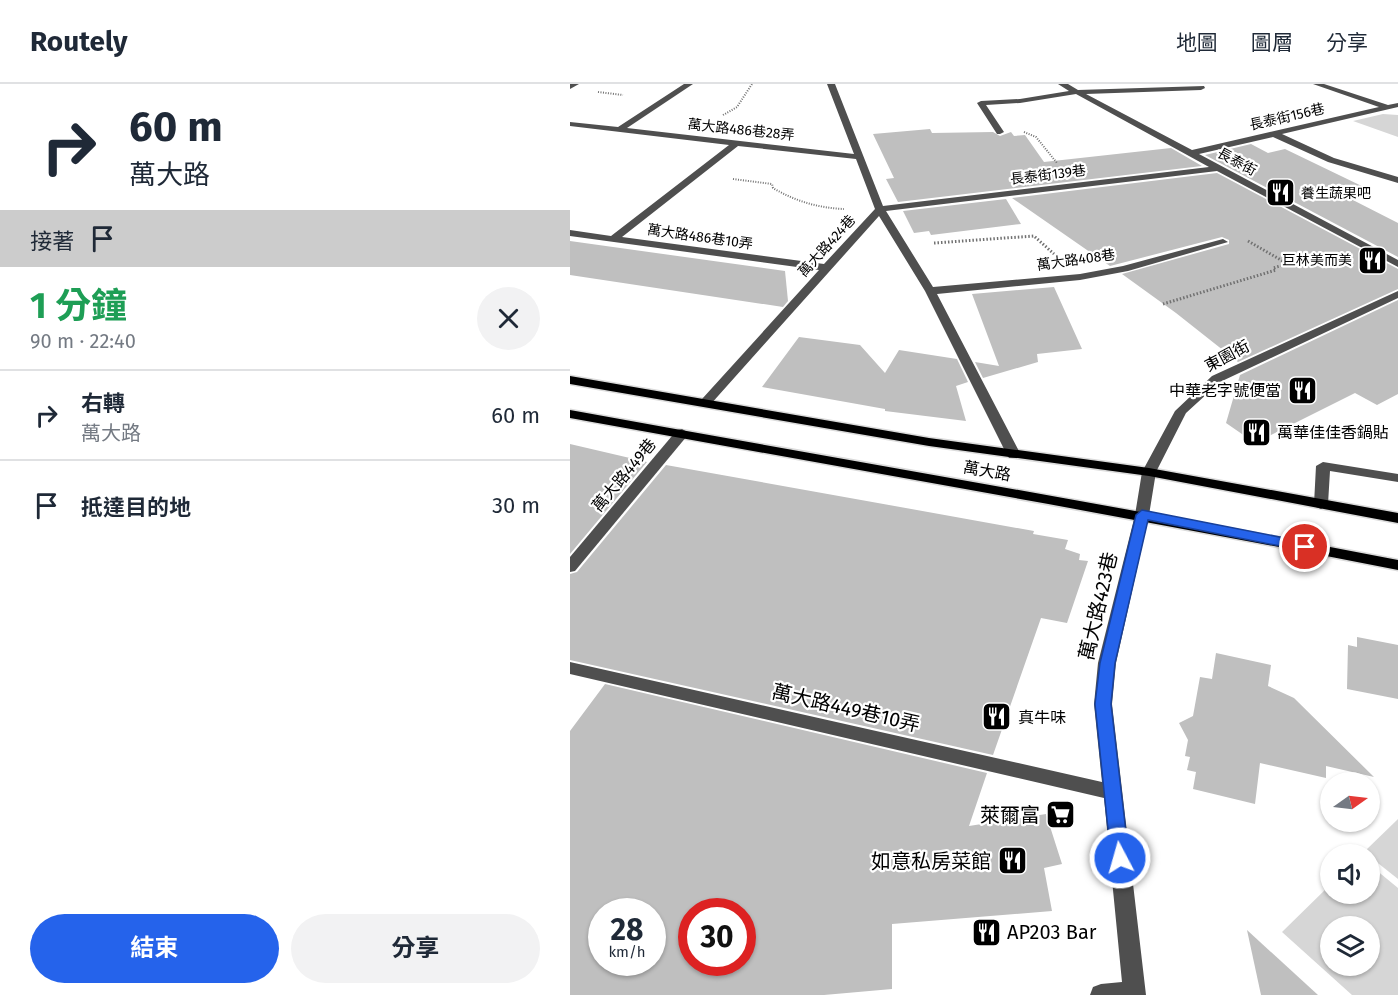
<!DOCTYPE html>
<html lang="zh-TW">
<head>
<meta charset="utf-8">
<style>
	:root { --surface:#fff; --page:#f2f2f3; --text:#1f2937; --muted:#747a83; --line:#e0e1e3; --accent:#2563eb }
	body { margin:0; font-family:"Fira Sans","Noto Sans TC",sans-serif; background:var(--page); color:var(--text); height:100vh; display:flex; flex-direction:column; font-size:22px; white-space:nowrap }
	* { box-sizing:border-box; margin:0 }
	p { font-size:20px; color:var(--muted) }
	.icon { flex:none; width:33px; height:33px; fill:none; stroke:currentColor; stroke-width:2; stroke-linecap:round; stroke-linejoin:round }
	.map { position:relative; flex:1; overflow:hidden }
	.sheet { display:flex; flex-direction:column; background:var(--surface); width:570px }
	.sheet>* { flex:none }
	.top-card { background:#fff; color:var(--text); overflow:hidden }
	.needle { width:39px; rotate:76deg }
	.controls { position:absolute; left:750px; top:688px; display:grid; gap:12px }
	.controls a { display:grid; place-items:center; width:60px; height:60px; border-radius:50%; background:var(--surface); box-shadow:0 2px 4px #0004; font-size:30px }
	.speed { position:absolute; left:18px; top:814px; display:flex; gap:12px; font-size:30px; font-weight:700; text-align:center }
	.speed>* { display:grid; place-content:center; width:78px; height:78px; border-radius:50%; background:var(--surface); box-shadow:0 2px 4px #0004; line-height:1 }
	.speed small { font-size:15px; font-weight:400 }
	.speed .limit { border:9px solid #d22; background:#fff; color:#111 }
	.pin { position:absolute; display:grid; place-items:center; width:51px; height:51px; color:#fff; margin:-26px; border:3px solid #fff; border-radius:50%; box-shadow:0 2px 6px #0007 }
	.me { position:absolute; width:66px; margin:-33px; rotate:354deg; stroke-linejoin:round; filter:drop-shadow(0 0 4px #0008) }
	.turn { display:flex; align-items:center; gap:21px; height:126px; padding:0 30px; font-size:27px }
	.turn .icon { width:78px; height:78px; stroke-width:2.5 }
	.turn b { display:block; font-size:42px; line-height:51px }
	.then { display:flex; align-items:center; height:57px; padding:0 30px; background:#0003; gap:12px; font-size:22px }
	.round { display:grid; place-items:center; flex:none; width:63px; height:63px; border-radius:32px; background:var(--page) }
	.overview { display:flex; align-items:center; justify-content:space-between; height:102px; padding:0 30px }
	h1 { font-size:36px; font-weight:700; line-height:45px; color:#1e9e55 }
	.primary-button { display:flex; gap:12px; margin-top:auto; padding:12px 30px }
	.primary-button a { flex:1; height:69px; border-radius:36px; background:var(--accent); color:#fff; font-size:24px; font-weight:700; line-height:69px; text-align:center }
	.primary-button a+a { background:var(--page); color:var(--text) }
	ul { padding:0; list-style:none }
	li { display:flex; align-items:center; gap:18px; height:90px; padding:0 30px; border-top:2px solid var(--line) }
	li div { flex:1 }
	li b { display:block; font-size:22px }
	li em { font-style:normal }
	header { display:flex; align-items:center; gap:36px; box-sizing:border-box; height:84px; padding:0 30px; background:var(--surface); border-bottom:2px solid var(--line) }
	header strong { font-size:28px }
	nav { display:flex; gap:33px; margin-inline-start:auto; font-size:21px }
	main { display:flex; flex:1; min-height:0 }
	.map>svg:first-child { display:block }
	.green { fill:#d6d6d6; fill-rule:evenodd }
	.building { fill:#bfbfbf; fill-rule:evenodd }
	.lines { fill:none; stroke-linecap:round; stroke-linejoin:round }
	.major-casing { stroke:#dbdbdb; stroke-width:3 }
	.path-far1 { stroke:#717171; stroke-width:2; stroke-dasharray:1 1.5; stroke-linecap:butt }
	.path { stroke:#717171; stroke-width:3; stroke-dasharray:1.5 2; stroke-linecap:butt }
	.minor { fill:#4f4f4f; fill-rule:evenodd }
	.major { fill:#000; fill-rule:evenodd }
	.route { fill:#2563eb; stroke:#184099; stroke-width:1.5 }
	.labels { text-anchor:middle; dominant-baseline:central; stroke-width:4.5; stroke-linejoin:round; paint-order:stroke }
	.far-street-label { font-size:14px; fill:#000; stroke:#fff }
	.far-poi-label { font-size:14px; fill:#000; stroke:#fff; text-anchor:start }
	.street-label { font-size:16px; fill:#000; stroke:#fff }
	.poi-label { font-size:16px; fill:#000; stroke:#fff; text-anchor:start }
	.near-street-label { font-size:20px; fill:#000; stroke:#fff }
	.near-poi-label { font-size:20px; fill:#000; stroke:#fff; text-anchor:end }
</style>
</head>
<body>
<header>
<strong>Routely</strong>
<nav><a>地圖</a><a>圖層</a><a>分享</a></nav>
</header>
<main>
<section class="sheet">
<div class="top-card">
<div class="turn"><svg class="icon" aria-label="right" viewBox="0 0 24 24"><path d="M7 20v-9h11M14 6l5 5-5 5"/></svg><div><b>60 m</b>萬大路</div></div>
<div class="then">接著<svg class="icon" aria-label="arrive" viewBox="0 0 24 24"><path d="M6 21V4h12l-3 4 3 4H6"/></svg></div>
</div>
<div class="overview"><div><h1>1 分鐘</h1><p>90 m · 22:40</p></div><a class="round"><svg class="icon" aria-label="close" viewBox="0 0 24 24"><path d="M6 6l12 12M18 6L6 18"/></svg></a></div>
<ul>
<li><svg class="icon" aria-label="right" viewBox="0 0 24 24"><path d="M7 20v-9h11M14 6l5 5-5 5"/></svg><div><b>右轉</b><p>萬大路</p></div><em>60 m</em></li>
<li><svg class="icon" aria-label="arrive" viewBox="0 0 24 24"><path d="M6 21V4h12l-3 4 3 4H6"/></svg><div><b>抵達目的地</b></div><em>30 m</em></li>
</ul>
<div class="primary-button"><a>結束</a><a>分享</a></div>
</section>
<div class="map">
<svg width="828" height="911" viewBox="0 0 828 911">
	<rect width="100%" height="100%" fill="#fff"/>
	<g class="green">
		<path d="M813,30L828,31V53L783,37Z"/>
		<path d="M828,735V795L794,768Z"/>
		<path d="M800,781L828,804V911H782L712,848L760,801V810H800ZM760,843H800V882H760Z"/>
	</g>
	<g class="building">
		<path d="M360,45L362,49L423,48L430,52L441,48L444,52L455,51L474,78L601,64L632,82L328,118L316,95L324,94L303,50Z"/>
		<path d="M681,60L698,69L715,65L800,106L777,113L828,139V173L635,71Z"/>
		<path d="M647,89L828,185V205L668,278L606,229L552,190L659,160V156L652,153L540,182L442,114Z"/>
		<path d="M436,115L451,140L361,151L359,147L344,149L333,127Z"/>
		<path d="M0,157L215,187L218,217L213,223L0,191Z"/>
		<path d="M484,203L512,265L467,270L468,278L413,294L405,278L429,282L402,210Z"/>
		<path d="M828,216V310L807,321L785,309L685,359L656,339L670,291Z"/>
		<path d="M229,253L290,261L315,289L329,266L387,275L398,298L386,302L396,337L315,327V325L192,303Z"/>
		<path d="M0,360L77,378L0,470Z"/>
		<path d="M96,381L464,447L463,450L498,456L495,465L510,470L509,476L518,477L497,539L471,534L423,671L0,576V490L7,488Z"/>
		<path d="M787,553L828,561V615L777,605L778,561L787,563Z"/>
		<path d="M646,569L701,581L698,602L724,614L804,693L756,682V694L690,679L685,720L623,705L626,688L617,686L620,673L615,672L618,656L609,639L623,632L630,593L642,595Z"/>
		<path d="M35,600L417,689L399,742L476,730L492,780L474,784L482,827L322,840V905L254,911H0V647ZM32,828H82V879H32ZM122,828H172V879H122Z"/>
		<path d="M677,846L748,911H691Z"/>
	</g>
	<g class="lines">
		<defs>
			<g id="major">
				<path d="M0,292L359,354L579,384L828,429V439L579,392L359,362L0,300Z"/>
				<path d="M0,326C276,376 553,423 828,476V486C553,432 276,384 0,334Z"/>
			</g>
		</defs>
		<use href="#major" class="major-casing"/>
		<g class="path-far1">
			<path d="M28,8L53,11"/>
			<path d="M153,31L167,23L182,0"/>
			<path d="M454,48L466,53L487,79"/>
			<path d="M163,95L202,100L203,104C225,117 248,124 274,125"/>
		</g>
		<g class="path">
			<path d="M678,157L718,180L753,169"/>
			<path d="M364,159L464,152L484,170"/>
			<path d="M593,220L706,186L703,184L717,180"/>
		</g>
		<g class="minor">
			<path d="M0,0H9L0,5Z"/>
			<path d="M114,0H123L57,44L284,70L257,0H265L313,122L639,83L506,10L450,19L416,21L434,48L430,50H427L407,19L411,17L450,15L499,7L488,0H498L508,6L634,2L635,4L631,6L516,10L622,66L809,23L743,0H754L818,21L828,19V23L712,50L764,74L828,93V99L758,78L703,53L629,70L828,176V183L647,87L316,127L363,203L510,190L553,182L653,155L658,158L558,187L510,196L367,210L451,371L449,374H439L437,371L355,207L309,132L140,321H132L130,318L132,315L249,186L0,152V146L41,152L159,61L0,42V38L48,43ZM168,62L286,75L305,125L254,180L52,153Z"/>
			<path d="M828,207V214L650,298L616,329L586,388L579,431L546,579L542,620L576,911H520L523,903L531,900L552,898L534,714L0,590V578L532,698L524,620L528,579L565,431L572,388L605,327L642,292Z"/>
			<path d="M112,345L119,349L117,352L5,487L0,488V473L107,346Z"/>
			<path d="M753,378L828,390V398L760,387L758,420L751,425L746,423L744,420L746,382Z"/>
		</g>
		<use href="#major" class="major"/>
	</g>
	<path class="route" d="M572,426L735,458L742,463L735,467L578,436L545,579L541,620L559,774L556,780L550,783L543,780L541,774L525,620L530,579L566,431Z"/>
	<defs>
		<symbol id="restaurant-square" viewBox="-11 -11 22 22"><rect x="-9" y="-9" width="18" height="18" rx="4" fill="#000" stroke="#fff"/><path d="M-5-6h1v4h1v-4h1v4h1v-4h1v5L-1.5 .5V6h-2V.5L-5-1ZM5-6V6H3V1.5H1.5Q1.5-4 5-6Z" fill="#fff"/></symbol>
		<symbol id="supermarket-square" viewBox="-11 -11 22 22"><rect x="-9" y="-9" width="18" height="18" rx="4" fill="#000" stroke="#fff"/><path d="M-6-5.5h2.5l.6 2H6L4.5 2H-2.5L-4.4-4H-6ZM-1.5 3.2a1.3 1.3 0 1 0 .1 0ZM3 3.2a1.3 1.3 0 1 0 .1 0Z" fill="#fff"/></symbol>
	</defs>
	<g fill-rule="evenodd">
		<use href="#restaurant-square" x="694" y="92" width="33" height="33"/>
		<use href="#restaurant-square" x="786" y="160" width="33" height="33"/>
		<use href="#restaurant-square" x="716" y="290" width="33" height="33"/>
		<use href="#restaurant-square" x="670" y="332" width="33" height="33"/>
		<use href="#restaurant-square" x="410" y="616" width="33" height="33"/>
		<use href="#supermarket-square" x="474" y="714" width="33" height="33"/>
		<use href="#restaurant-square" x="426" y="760" width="33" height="33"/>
		<use href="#restaurant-square" x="400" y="832" width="33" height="33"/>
	</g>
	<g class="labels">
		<g class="far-street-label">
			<text transform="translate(717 33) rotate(-13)">長泰街156巷</text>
			<text transform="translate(171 46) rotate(6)">萬大路486巷28弄</text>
			<text transform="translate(667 78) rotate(28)">長泰街</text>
			<text transform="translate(478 91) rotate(-7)">長泰街139巷</text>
			<text transform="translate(130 153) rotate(8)">萬大路486巷10弄</text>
			<text transform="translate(257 162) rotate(-48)">萬大路424巷</text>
			<text transform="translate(506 176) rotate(-8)">萬大路408巷</text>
		</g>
		<g class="far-poi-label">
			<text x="731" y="109">養生蔬果吧</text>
			<text x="782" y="176" text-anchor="end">巨林美而美</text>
		</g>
		<g class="street-label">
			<text transform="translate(657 272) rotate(-28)">東園街</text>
			<text transform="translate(417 387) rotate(10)">萬大路</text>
			<text transform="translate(54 391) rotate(-50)">萬大路449巷</text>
		</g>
		<g class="poi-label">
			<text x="711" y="306" text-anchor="end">中華老字號便當</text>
			<text x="707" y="348">萬華佳佳香鍋貼</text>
			<text x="448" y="633">真牛味</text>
		</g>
		<g class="near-street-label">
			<text transform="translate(528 522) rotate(-77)">萬大路423巷</text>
			<text transform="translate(276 624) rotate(13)">萬大路449巷10弄</text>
		</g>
		<g class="near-poi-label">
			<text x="470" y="731">萊爾富</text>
			<text x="421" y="777">如意私房菜館</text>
			<text x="437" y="848" text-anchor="start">AP203 Bar</text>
		</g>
	</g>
</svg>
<div class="controls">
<a><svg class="needle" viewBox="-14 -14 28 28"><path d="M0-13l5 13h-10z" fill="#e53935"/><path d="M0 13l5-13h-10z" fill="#747a83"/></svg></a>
<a><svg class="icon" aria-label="sound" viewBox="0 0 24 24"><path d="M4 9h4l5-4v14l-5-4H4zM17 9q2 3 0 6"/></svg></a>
<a><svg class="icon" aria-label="layers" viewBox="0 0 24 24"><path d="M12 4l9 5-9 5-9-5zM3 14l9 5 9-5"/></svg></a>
</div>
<div class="speed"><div>28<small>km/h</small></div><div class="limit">30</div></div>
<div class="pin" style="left:735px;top:463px;background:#d93025"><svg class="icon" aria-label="arrive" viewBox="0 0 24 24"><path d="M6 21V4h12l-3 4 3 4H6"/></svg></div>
<svg class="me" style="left:550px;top:774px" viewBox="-20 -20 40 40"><circle r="17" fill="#2563eb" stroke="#fff" stroke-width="3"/><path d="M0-11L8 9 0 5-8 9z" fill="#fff"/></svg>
</div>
</main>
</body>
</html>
